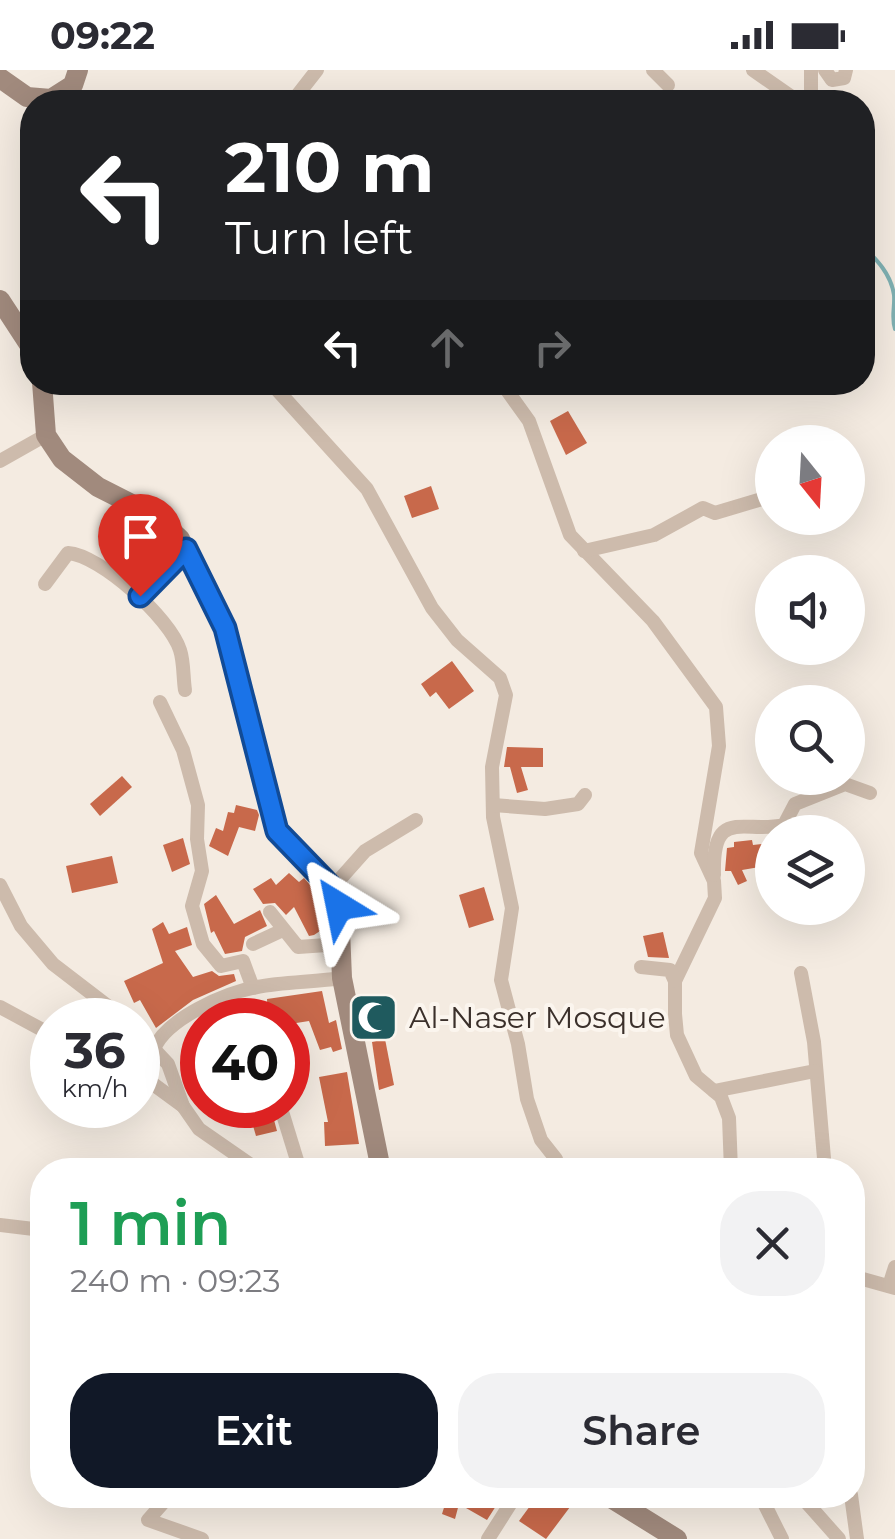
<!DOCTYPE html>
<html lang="en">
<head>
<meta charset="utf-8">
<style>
	:root { --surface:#fff; --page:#f2f2f3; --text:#2b2b33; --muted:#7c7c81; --accent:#111827 }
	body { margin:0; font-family:Montserrat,sans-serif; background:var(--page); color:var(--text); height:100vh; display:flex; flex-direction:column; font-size:38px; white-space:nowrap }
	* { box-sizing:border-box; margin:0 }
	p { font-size:32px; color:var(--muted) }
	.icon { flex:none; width:55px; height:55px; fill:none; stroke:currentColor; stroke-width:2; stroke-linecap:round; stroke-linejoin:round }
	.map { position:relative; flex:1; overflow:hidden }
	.drawer { position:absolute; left:30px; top:1088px; width:835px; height:350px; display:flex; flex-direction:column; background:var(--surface); border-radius:40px; box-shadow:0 10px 40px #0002 }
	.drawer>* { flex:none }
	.top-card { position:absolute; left:20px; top:20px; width:855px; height:305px; border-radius:40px; box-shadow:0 10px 40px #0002; background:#202124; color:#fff; overflow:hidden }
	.needle { width:65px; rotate:162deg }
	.controls { position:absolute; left:755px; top:355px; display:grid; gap:20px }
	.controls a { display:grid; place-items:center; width:110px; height:110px; border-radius:50%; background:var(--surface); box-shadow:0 10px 40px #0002; font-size:50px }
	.speed { position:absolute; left:30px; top:928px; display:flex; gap:20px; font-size:50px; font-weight:700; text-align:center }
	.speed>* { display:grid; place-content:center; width:130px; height:130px; border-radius:50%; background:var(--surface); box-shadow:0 10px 40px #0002; line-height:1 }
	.speed small { font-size:25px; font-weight:400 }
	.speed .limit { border:15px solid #d22; background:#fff; color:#111 }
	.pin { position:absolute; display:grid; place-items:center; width:85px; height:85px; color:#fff; margin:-102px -42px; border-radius:50% 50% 50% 0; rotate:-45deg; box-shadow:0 0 10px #0007 }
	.pin .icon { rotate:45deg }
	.me { position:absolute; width:110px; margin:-55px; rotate:325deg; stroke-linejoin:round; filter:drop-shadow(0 0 8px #0008) }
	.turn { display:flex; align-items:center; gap:35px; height:210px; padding:0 40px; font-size:45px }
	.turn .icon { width:130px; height:130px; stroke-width:2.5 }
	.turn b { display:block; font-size:70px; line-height:85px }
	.lanes { display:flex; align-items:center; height:95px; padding:0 40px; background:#0003; justify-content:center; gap:50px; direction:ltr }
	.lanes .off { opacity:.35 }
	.round { display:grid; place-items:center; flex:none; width:105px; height:105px; border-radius:40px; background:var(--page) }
	.headline { display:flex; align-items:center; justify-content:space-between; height:170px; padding:0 40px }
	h1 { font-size:60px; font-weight:600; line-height:75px; color:#1e9e55 }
	.cta { display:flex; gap:20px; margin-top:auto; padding:20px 40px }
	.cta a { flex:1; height:115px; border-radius:40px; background:var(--accent); color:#fff; font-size:40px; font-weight:600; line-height:115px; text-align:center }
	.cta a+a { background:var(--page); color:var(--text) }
	.status { display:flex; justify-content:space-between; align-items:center; height:70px; padding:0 50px; background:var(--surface); direction:ltr }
	.status svg { height:28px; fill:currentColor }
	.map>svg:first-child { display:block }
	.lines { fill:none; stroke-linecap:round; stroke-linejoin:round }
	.stream { stroke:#7fb0b2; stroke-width:4 }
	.building { fill:#c8694b }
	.street { stroke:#cdbbac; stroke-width:14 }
	.secondary { stroke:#a18a7d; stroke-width:20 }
	.route-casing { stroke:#114b97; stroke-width:25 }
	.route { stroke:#1a73e8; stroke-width:18 }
	.labels { text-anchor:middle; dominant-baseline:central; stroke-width:8; stroke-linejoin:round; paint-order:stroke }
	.poi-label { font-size:30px; fill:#3b302b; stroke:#fbf5ee; text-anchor:start }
</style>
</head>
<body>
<div class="status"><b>09:22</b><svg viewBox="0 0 49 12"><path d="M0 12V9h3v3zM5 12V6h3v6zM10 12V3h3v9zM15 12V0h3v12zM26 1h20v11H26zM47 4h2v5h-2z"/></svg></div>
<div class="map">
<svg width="895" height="1469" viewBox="0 0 895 1469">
	<rect width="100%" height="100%" fill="#f4ebe1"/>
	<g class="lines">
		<path class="stream" d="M862,175C877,190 891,204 894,225C895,238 891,247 895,259"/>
	</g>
	<g class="building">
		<path d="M568,341L587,373L566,385L550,351Z"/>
		<path d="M431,416L439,439L412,448L404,426Z"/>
		<path d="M452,591L474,621L449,639L436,622L430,627L421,614Z"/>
		<path d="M507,677L543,678V697H521L528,720L517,723L510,697H504Z"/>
		<path d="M122,706L132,717L100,746L90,734Z"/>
		<path d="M236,735L257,740L259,745L255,761L239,757L228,786L209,776L216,758L223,761L228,742L234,743Z"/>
		<path d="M183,768L190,794L172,802L163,775Z"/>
		<path d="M752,770L753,775L772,773V795L742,800L747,811L738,815L731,801H725L727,778L734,777V772Z"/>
		<path d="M112,786L118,813L72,823L66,796Z"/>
		<path d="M289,803L299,812L304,808L318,824L325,841L326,857L314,865L309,866L294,837L286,845L275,833L263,834L253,819L271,808L276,815Z"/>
		<path d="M484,817L494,850L469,858L459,825Z"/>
		<path d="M216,825L234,854L260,840L267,856L245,867L242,881L225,884L214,861L211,863L204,834Z"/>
		<path d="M163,852L169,864L187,857L192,875L175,881L193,907L212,901L219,906L234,904L236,911L193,930L156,958L140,930L134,933L124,911L163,893L152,859Z"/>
		<path d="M663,862L669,888L648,887L643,866Z"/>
		<path d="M322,921L329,953L336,950L342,979L333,982L331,977L320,980L309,951L290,954L289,950H268L267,929Z"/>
		<path d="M385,969L394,1015L379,1020L372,972Z"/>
		<path d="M347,1002L359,1074L325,1076L324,1052H328L319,1007Z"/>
		<path d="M247,1035H270L277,1061L256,1066Z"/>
		<path d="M443,1425H503L487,1450L459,1434L455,1449L442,1444L447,1428Z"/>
		<path d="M538,1425H579L546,1469L519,1451Z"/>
	</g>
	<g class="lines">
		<g class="street">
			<path d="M653,0L668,15"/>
			<path d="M753,0L799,32"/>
			<path d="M825,0L832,10L844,8L846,0"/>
			<path d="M292,32L317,0"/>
			<path d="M811,32V0"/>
			<path d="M270,312L367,419L432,538L457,570L500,608L506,625L492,697L493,747L512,838L501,910L518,974L527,1029L541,1070L556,1089"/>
			<path d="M501,312L529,351L570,465L653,551L716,637L719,676L701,783L714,811L715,828L675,911V944L677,965L696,1006L721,1027L729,1048L731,1100"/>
			<path d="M0,391L46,365"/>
			<path d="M584,481L654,465L703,438L715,443L772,426"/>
			<path d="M45,514L68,483C100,485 170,548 180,580C184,592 183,607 185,620"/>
			<path d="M140,527L186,479"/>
			<path d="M160,632L183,680L198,735L197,769L202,801L192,836L203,874L221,896L243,891L253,918"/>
			<path d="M493,735L545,739L578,734L585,725"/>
			<path d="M714,805C712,736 743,764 784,755L795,734L845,714L870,723"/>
			<path d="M0,815L21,856L53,894L126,950"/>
			<path d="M332,818L365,781L416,750"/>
			<path d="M270,842L298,877L341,874"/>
			<path d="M253,874L283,860"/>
			<path d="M641,897L670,900L675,911"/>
			<path d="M801,903L814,972L825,1100"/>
			<path d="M0,937L52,965"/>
			<path d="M138,962L168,994L183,1036L199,1059L258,1100"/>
			<path d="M154,979C166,949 225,923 257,917C282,912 315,912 342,908"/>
			<path d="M138,1003L183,1036"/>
			<path d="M714,1021L815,1001"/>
			<path d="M280,1035L300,1100"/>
			<path d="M0,1155L42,1160"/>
			<path d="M852,1206L895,1218"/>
			<path d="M889,1216L895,1197"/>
			<path d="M170,1425L148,1450L202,1469"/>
			<path d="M760,1425L782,1469"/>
			<path d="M800,1425L839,1469"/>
			<path d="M851,1425L857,1469"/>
			<path d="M488,1469L516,1425"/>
		</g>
		<g class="secondary">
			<path d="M0,8L27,27L51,29L73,15L78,0"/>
			<path d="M0,230L32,279"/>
			<path d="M42,312L46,365L62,389L98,417L157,447L180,469L225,559L277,761L332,818L339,836L342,908L381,1100"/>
			<path d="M606,1425L677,1469"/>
		</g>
	</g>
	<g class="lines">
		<defs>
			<path id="route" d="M140,526L186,479L225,558L277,761L332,818L339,836"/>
		</defs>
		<use href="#route" class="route-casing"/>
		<use href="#route" class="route"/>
	</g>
	<defs>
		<symbol id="mosque-square" viewBox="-11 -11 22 22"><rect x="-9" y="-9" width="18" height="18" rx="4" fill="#1f5a5e" stroke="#fbf5ee"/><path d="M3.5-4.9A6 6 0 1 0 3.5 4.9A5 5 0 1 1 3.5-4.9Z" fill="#fff"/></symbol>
	</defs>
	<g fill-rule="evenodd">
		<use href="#mosque-square" x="346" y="920" width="55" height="55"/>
	</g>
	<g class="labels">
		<g class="poi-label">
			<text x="409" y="947">Al-Naser Mosque</text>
		</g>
	</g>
</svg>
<div class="controls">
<a><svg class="needle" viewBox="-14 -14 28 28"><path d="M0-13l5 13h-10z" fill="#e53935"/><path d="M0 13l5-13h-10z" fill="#7c7c81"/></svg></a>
<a><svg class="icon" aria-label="sound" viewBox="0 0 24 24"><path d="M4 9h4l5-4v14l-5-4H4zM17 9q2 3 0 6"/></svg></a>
<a><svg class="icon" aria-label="search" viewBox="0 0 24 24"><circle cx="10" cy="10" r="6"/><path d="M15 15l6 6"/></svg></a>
<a><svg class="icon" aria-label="layers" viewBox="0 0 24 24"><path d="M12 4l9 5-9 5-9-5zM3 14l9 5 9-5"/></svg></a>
</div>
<div class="speed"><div>36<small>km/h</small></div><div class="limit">40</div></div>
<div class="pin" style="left:140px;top:526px;background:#d93025"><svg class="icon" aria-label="arrive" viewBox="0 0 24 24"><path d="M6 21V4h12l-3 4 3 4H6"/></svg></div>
<svg class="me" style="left:339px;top:836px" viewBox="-20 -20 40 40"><path d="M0-17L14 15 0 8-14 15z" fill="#1a73e8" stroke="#fff" stroke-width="4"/></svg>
<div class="top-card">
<div class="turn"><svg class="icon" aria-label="left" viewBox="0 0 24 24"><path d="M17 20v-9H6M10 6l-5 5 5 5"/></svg><div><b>210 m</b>Turn left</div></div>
<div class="lanes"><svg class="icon" aria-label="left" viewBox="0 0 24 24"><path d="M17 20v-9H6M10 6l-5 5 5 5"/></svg><svg class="icon off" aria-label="ahead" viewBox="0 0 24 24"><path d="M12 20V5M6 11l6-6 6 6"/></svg><svg class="icon off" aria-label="right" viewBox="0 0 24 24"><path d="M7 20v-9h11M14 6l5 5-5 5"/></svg></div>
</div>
<section class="drawer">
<div class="headline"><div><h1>1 min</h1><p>240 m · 09:23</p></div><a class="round"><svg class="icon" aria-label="close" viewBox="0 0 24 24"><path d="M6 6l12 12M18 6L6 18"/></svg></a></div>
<div class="cta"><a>Exit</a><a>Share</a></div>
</section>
</div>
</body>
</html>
